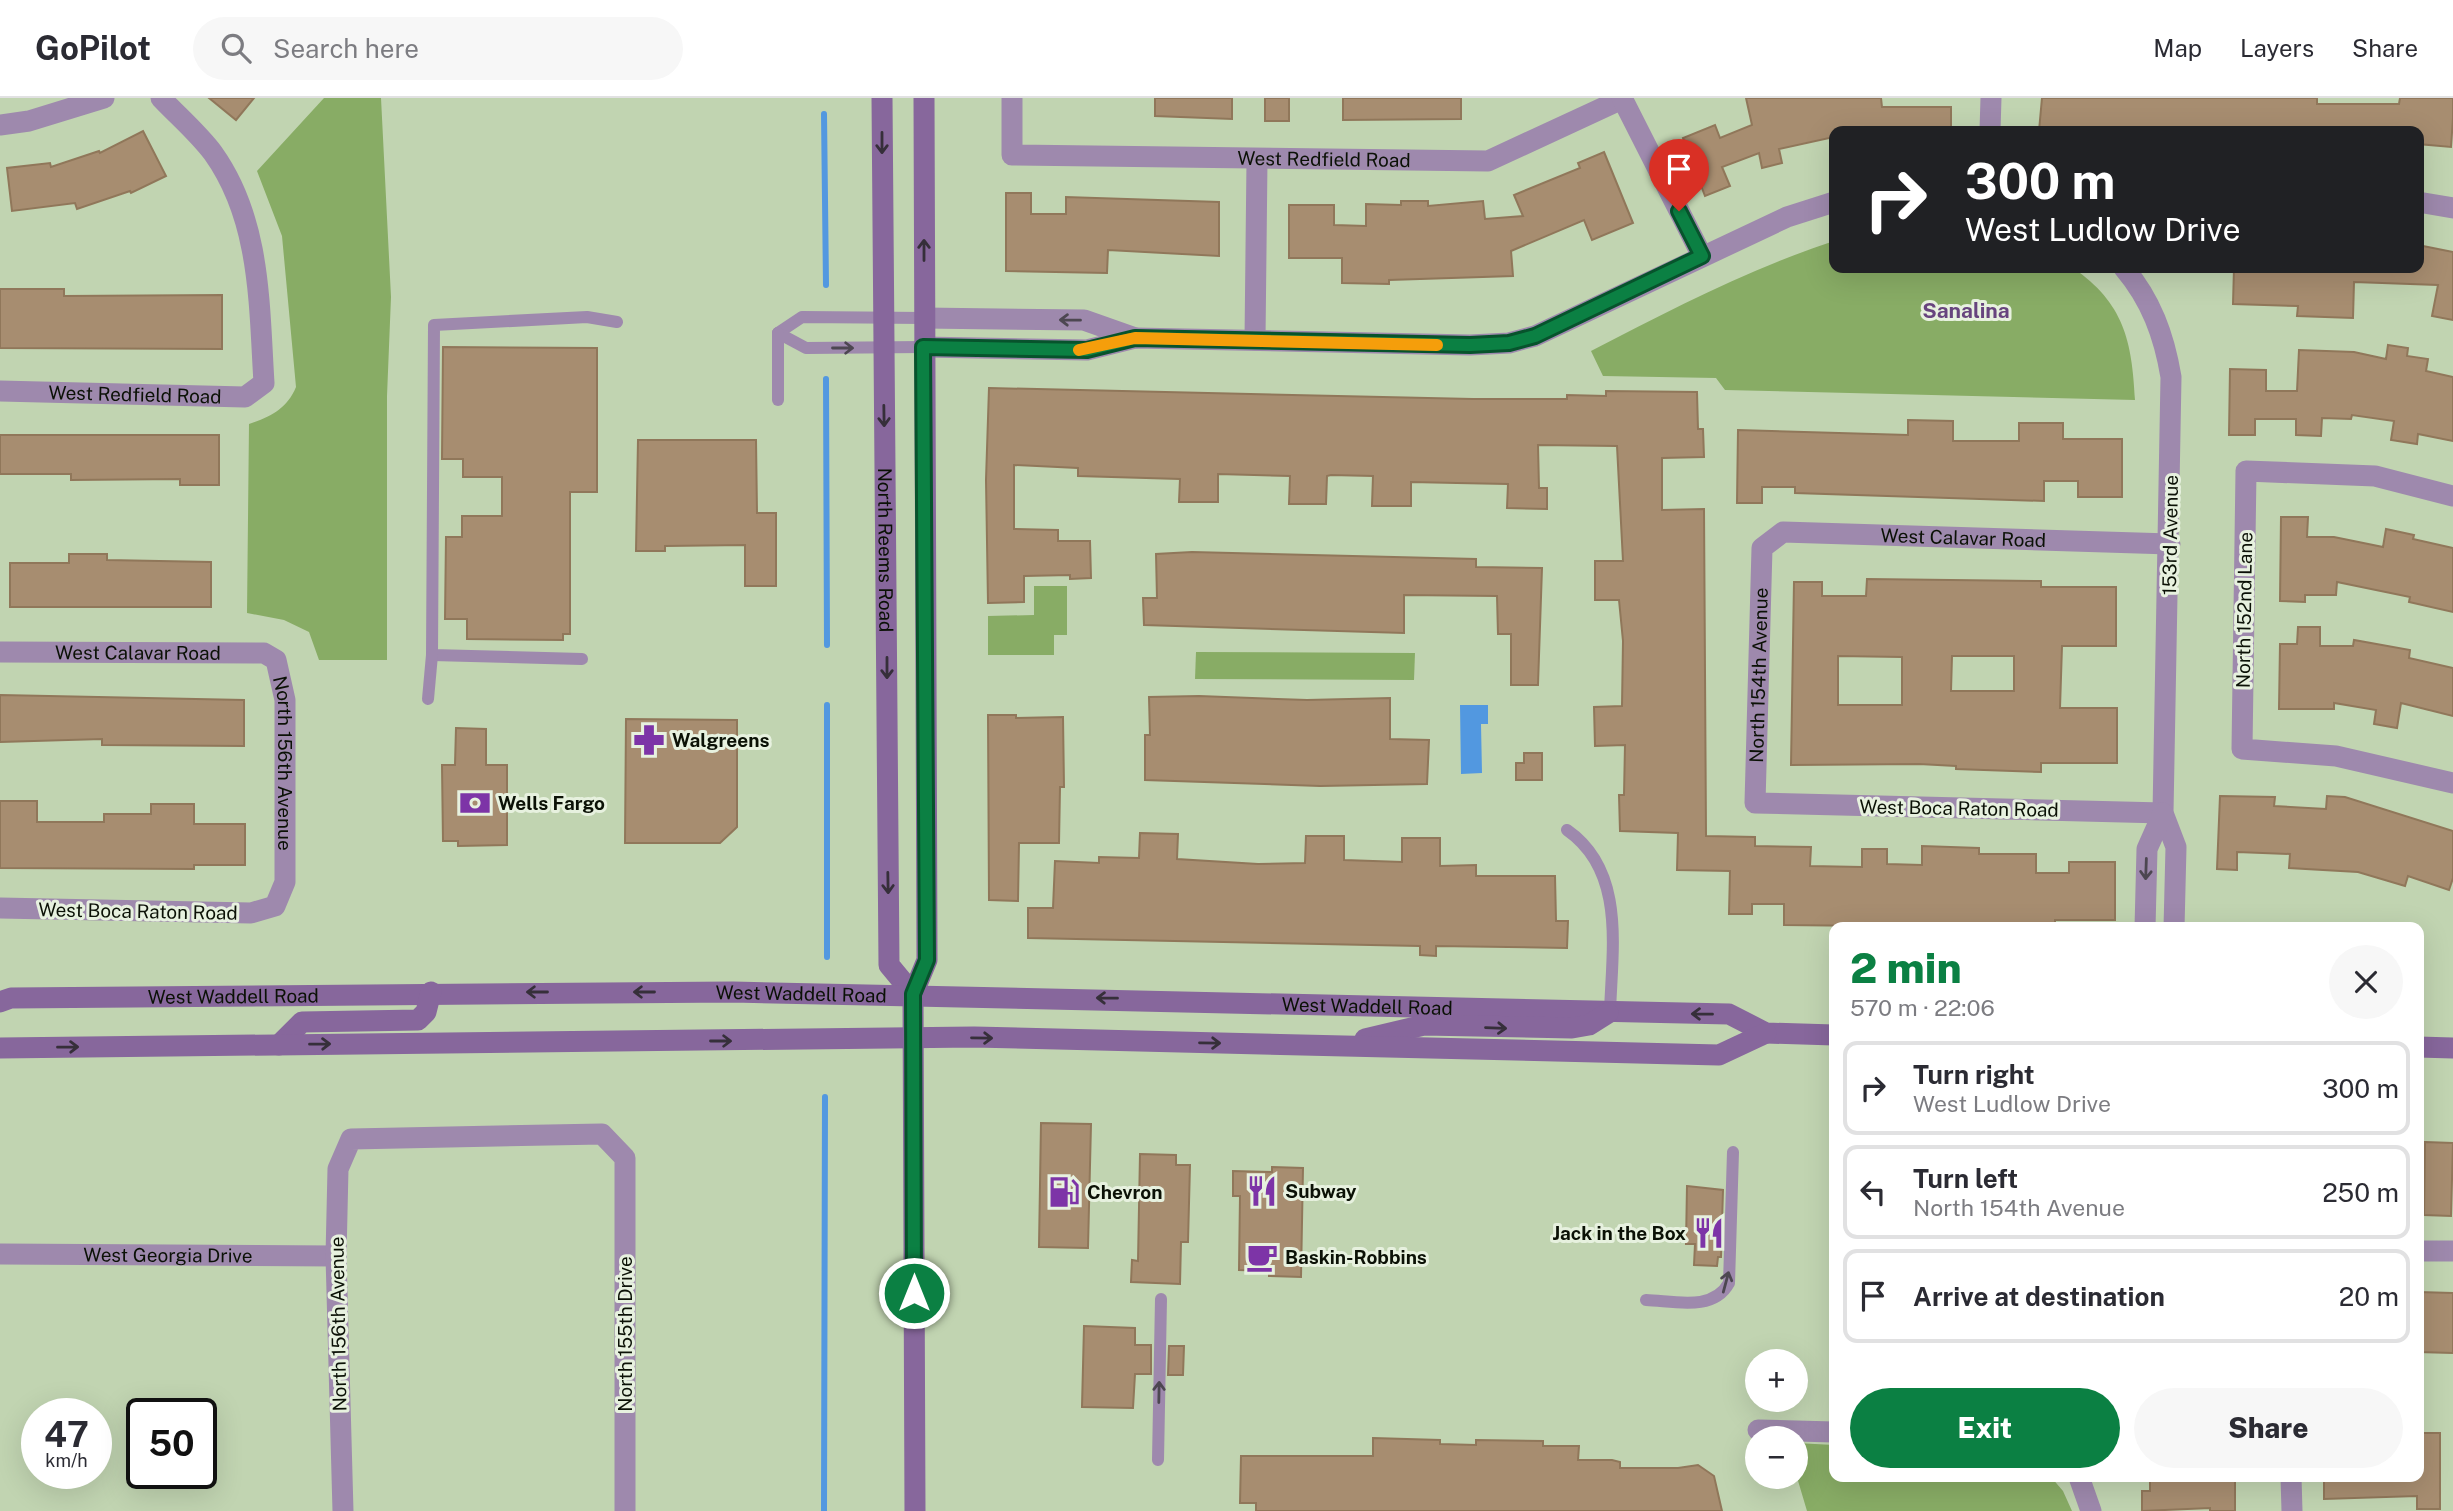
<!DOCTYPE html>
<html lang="en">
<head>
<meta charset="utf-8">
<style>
	:root { --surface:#fff; --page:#f7f7f7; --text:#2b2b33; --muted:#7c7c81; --line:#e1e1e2; --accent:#0b8043 }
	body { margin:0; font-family:"Public Sans",sans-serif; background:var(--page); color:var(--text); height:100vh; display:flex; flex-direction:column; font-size:26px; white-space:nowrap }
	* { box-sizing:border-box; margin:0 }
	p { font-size:23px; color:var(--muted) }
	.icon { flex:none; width:38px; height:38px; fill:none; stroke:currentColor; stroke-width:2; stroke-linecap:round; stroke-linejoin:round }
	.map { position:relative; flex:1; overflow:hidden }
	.sheet { position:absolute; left:1829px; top:824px; width:595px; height:560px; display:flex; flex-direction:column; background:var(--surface); border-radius:14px; box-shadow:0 7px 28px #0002 }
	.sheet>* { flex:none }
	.hud { position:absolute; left:1829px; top:28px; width:595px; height:147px; border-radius:14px; box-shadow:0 7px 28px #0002; background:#202124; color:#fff; overflow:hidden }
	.fabs { position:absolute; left:1745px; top:1251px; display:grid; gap:14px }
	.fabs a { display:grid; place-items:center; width:63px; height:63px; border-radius:50%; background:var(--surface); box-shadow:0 7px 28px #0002; font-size:35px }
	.speed { position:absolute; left:21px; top:1300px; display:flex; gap:14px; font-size:35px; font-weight:700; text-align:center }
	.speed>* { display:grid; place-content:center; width:91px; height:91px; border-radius:50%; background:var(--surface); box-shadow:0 7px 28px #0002; line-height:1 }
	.speed small { font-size:18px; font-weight:400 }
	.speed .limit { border:4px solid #111; border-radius:10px; background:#fff; color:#111 }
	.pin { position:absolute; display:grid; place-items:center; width:60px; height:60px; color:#fff; margin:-72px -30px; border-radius:50% 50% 50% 0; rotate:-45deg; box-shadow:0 0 7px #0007 }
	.pin .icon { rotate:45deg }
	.me { position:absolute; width:77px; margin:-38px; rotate:0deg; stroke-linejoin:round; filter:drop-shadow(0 0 5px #0008) }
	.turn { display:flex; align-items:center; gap:24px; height:147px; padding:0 21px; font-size:32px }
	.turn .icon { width:91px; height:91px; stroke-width:2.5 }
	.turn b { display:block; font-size:49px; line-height:60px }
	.round { display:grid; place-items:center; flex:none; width:74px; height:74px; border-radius:37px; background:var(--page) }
	.summary { display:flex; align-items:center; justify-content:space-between; height:119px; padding:0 21px }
	h1 { font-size:42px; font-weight:800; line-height:52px; color:var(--accent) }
	.action { display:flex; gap:14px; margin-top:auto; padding:14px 21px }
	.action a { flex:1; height:80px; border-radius:42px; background:var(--accent); color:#fff; font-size:28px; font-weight:800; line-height:80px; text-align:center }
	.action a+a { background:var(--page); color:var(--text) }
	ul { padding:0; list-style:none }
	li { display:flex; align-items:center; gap:21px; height:94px; margin:0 14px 10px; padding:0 7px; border:4px solid var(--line); border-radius:14px }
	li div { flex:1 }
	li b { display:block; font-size:26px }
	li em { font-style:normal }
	header { display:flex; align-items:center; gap:42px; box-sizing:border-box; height:98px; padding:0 35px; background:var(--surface); border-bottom:2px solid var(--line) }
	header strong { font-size:33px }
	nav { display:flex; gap:38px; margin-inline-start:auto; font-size:24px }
	.search { width:490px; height:63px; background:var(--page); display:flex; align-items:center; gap:18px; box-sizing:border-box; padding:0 24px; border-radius:38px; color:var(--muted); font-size:26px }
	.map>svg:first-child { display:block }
	.green { fill:#88ac65 }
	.water { fill:#5298e0 }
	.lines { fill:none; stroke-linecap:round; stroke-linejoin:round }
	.stream { stroke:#5298e0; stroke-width:6 }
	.building { fill:#a78d70; stroke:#90775a; stroke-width:2; fill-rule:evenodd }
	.lane { stroke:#9e89ad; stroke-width:12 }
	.street { stroke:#9e89ad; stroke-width:21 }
	.secondary { stroke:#87679c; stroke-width:21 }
	.oneway { stroke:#362f3a }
	.oneway2 { stroke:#4d4751 }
	.route-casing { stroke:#07532c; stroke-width:18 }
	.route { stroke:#0b8043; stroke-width:12 }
	.slow { stroke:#f59e0b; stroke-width:12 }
	.labels { text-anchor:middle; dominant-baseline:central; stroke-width:6; stroke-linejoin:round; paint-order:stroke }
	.street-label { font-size:19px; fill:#0b1106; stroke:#e7f1df }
	.poi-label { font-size:19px; font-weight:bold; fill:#0b1106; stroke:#e7f1df; text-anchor:start }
	.neighbourhood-label { font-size:21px; font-weight:bold; fill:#67447e; stroke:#e7f1df }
</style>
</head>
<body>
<header>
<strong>GoPilot</strong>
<div class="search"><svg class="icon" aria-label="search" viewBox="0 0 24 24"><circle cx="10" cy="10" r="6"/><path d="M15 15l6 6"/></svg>Search here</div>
<nav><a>Map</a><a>Layers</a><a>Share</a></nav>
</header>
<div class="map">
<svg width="2453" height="1413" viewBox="0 0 2453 1413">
	<rect width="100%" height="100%" fill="#c1d4b1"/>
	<g class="green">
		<path d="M324,0H381L391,199L387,298V562H319L309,534L284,522L247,515L249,326C270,319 287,311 296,289L282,138L257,73Z"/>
		<path d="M1834,143V170H2073C2124,205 2132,243 2135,302L1725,292L1716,280L1603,278L1591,253C1670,212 1749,171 1834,143Z"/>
		<path d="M1034,488H1067V537H1054V557H988V518L1034,517Z"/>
		<path d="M1196,554L1415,555L1414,582L1195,581Z"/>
		<path d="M1796,1345L1834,1347V1379H2051L2063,1393L2072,1413H1807L1796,1376Z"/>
	</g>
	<path class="water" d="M1460,607H1488V626H1481L1482,675L1461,676Z"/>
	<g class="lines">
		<g class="stream">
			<path d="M824,16L826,187"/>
			<path d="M826,281L827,547"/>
			<path d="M827,607V859"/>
			<path d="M824,1413L825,999"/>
		</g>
	</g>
	<g class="building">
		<path d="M209,0H254L236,22Z"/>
		<path d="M1155,0H1232V21L1155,18Z"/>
		<rect x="1265" y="0" width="24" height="23"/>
		<path d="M1343,0H1461V21L1343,22Z"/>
		<path d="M1746,0H1881L1882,9H1951V33H1834V39L1779,51L1782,65L1762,70L1759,55L1722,69L1730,88L1705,98L1683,40L1715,27L1720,40L1752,27Z"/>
		<path d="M2042,0H2317V6H2399L2400,0H2453V20L2451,49L2418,46V33H2039Z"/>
		<path d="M143,33L166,78L131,95L130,93L77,111L75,105L12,113L7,70L50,65L51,69L99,53L100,55Z"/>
		<path d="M1604,54L1633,125L1592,142L1584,122L1511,153L1513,178L1389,182V186L1342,185V160H1289V107H1334V127L1366,128V106L1401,107V103H1428V108L1483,103L1485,121L1523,118L1514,97L1580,70L1578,65Z"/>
		<path d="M1006,95H1031V116H1066V99L1219,104V158L1108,152L1107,175L1006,173Z"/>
		<path d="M2418,147L2453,154V222L2432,218L2438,187L2354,184L2353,220L2297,218L2298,208L2233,206L2234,170H2418Z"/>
		<path d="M0,191H64V198L222,197V251L0,250Z"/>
		<path d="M2388,247L2408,250L2407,258L2428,261L2426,273L2453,279V343L2418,336L2417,346L2391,342L2394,323L2352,317L2351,321L2322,320L2321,338L2296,337V321H2255V337H2229L2230,271L2266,272V293H2297L2299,252L2354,254L2386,261Z"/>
		<path d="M443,249L597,250V394H570V536H563V542L467,541V521H445L446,439H462V418H502V379H463V361H442Z"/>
		<path d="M989,290L1473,301H1567V297L1606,298V293L1697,294L1698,331H1703L1704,359L1662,360V412L1704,411L1706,738L1755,739V748L1811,749L1810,768L1862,769V751H1887V766L1922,767V748L1979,750V756H2036V775H2069V764H2115V822H2055V830L1784,827V806H1752V816H1729L1730,773L1677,772L1678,735L1620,733L1619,697H1624L1625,647L1595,648L1594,609L1622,608L1623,543L1619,502H1595V463H1623L1617,348L1538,347L1539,390H1547V411L1507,410L1508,386L1457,385L1411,384V408H1372L1373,378L1331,377L1327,378L1326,406H1289L1290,378L1218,376V404H1179L1180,381L1078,378V370L1014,367V431L1058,432V443H1090L1091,480L1070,481V477L1024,478V504L988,505L986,382Z"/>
		<path d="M1908,322L1953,323V343H2019V325H2063V341H2122V399H2078V383H2044V403L1795,395V389H1762V405H1737L1738,332L1908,337Z"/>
		<path d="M0,337H219V387H180V381L71,382V376H0Z"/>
		<path d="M638,342H756L757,415H776V488H745V447L665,448V453H636Z"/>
		<path d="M2281,419H2308L2307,439H2334L2383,449L2386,431L2414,437L2413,441L2453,450V514L2409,504L2410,499L2337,484L2336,497H2305V504L2280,503Z"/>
		<path d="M1192,454L1476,461V469L1542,470L1538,587H1511V536H1498L1497,498L1404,497V535L1144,527L1143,500H1157L1156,456Z"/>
		<path d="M69,456H107V462L211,464V509H10V465H69Z"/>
		<path d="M1867,481L2041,483V489H2116V548H2062L2060,610H2117V665H2041V674L1956,671V668L1919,666L1791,667L1794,484H1822V498H1866ZM1838,558L1902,559V607H1838ZM1952,558H2014V593H1951Z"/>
		<path d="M2298,529H2320V548H2353L2354,542L2410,552L2409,560L2453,570V618L2401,605L2397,630L2374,626L2376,612L2334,605V611H2279L2280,546H2297Z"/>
		<path d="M0,597L244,602V648L102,647V641L0,644Z"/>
		<path d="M1199,598L1307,602L1390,600V641L1429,642L1427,686L1320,688L1145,682V637H1150L1149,599Z"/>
		<path d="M988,617H1016V620L1063,619L1064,689H1060L1059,745H1019L1018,803L989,802Z"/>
		<path d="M626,621L737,622V729L720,745H625Z"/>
		<path d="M456,630L486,631V667H507V747L458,748V743H443L442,667H455Z"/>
		<path d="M1524,655H1542V682H1516V665H1524Z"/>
		<path d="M2220,698L2275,699L2274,708L2326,711L2327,698L2345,699L2453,733V780L2449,792L2408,778L2405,788L2358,774L2289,770L2290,756L2237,754V772L2217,771Z"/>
		<path d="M0,703H37V724H104V716H151V706H194V726H245V767H194V771L0,770Z"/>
		<path d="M1140,735L1178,736L1177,761L1258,766L1305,765L1306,738H1344V762L1402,764V740H1440V768L1476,767V778H1555L1556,823H1568L1567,850L1436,848V858L1420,857V848L1028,840V810H1053L1055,763L1099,765V759L1139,760Z"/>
		<path d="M1041,1025L1091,1026L1088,1150L1039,1149Z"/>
		<path d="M2425,1044L2453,1045L2451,1118L2424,1117Z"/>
		<path d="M1140,1056L1176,1057V1067H1190L1188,1144H1181L1180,1186L1131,1184L1132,1162L1138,1163Z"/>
		<path d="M1272,1069L1303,1070L1301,1179L1269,1178V1173L1239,1172L1240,1098H1233V1073L1272,1074Z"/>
		<path d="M1687,1088L1723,1092L1721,1159H1718L1717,1168L1694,1167L1695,1146H1686Z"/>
		<path d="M2418,1194L2453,1195V1255L2418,1254Z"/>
		<path d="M1084,1228L1135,1230V1247H1151V1276H1135L1133,1310L1082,1309Z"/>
		<path d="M1169,1248H1184L1183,1277H1168Z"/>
		<path d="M2418,1335H2440V1411H2417V1398L2324,1401V1379H2418Z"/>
		<path d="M1373,1340L1440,1342V1346L1476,1347V1342L1543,1343V1348H1579L1578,1362H1612L1620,1364V1370H1678L1698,1367L1714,1378L1722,1413H1256V1405H1240L1241,1358H1373Z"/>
		<path d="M2150,1379H2235V1413H2210V1410L2142,1413V1393H2150Z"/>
	</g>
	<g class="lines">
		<g class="lane">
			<path d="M778,235L802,219L924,220"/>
			<path d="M778,235L806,250L923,249"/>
			<path d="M778,235V302"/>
			<path d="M582,561L432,557L434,227L587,219L617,224"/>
			<path d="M428,601L432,557"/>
			<path d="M1567,732C1626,773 1612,851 1610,914"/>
			<path d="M1646,1202C1674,1203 1713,1214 1729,1185L1733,1054"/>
			<path d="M1158,1362L1161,1201"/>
		</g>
		<g class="street">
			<path id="s1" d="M1012,0V57L1488,63L1622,1"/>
			<path d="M1622,0L1702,158"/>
			<path d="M0,27L29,23L104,0"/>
			<path d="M1990,33L1991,0"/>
			<path d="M2418,104L2453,110"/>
			<path d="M2124,170C2151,202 2164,237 2171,279L2163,715L2176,749L2174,830"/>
			<path d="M924,220L1084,222L1135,240"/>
			<path d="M1255,242L1257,62"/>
			<path d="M923,249L1087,252L1135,240L1470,247L1509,245L1535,238L1787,119L1834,104"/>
			<path id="s2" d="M0,293L245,299L264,285C259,206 261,122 213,55C198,35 178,18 161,0"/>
			<path d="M2453,398L2375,378L2246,373L2242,651L2336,658L2453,685"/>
			<path id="s3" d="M0,554L264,555L276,562L285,602V784L275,808L251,815L0,810"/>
			<path id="s4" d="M2163,715L1755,705L1762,450L1783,434L2170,446"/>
			<path d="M2145,830L2147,751L2163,715"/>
			<path d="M2418,1153H2453"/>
			<path id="s5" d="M0,1156L336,1158"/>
			<path d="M1758,1332L1834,1334"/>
			<path d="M2079,1379L2091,1413"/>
			<path d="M2291,1379L2292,1413"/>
			<path d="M343,1413L336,1158L338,1071L351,1041L602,1036L625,1060V1413"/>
		</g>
		<g class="secondary">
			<path id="s6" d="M882,0L889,867L913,896"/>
			<path id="s7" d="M0,904L11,900L733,894L1729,916L1766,935L1834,937"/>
			<path d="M1365,941L1424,927L1572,930L1589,927L1608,915"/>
			<path d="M279,947L302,924L418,922L426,914L431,894"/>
			<path d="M2418,949L2453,950"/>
			<path d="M0,950L974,939L1719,957L1766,935"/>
			<path d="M915,1413L913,896L927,862L924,0"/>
		</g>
	</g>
	<defs><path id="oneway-shaft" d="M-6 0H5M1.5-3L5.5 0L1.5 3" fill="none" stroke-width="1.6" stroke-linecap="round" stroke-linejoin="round" transform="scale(1.75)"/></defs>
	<g class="oneway">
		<use href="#oneway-shaft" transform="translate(882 45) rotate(90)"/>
		<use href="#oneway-shaft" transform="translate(924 152) rotate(-90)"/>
		<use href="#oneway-shaft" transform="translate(884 318) rotate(89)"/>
		<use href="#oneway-shaft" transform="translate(887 570) rotate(90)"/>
		<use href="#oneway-shaft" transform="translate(888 785) rotate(89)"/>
		<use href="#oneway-shaft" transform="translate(537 894) rotate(180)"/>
		<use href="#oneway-shaft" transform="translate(644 894) rotate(180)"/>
		<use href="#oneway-shaft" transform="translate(1107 900) rotate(-179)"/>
		<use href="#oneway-shaft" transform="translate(1702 916) rotate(-179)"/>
		<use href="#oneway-shaft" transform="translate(1496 930) rotate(2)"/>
		<use href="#oneway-shaft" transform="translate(982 940) rotate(1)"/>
		<use href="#oneway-shaft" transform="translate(721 943)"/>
		<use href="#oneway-shaft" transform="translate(1210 945) rotate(1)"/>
		<use href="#oneway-shaft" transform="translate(320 946) rotate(-1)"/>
		<use href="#oneway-shaft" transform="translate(68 949) rotate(-1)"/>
	</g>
	<g class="oneway2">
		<use href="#oneway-shaft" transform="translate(1070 222) rotate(-179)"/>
		<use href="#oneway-shaft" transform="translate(843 250)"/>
		<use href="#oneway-shaft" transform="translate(2146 771) rotate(92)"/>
		<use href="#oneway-shaft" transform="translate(1726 1184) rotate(-75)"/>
		<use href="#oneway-shaft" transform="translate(1159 1294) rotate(-89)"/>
	</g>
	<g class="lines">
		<defs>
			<path id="route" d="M914,1195L913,896L927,862L923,249L1087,252L1135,240L1470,247L1509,245L1535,238L1702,158L1679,113"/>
		</defs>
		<use href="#route" class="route-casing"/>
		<use href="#route" class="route"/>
		<path class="slow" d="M1079,252L1135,240L1437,247"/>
	</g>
	<defs>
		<symbol id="pharmacy-bare" viewBox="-9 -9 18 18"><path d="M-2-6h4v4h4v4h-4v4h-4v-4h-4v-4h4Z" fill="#7d34a7" stroke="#e7f1df" stroke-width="2.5" paint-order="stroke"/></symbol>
		<symbol id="bank-bare" viewBox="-9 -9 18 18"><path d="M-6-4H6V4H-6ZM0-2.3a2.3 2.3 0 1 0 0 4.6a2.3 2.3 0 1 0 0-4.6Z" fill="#7d34a7" stroke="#e7f1df" stroke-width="2.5" paint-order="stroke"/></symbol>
		<symbol id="restaurant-bare" viewBox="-9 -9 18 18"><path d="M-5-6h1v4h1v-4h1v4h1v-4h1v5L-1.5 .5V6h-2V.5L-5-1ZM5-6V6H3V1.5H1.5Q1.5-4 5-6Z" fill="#7d34a7" stroke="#e7f1df" stroke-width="2.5" paint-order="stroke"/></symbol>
		<symbol id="fuel-bare" viewBox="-9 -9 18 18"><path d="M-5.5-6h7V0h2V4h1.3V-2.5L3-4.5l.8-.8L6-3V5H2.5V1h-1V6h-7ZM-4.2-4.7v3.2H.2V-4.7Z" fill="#7d34a7" stroke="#e7f1df" stroke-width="2.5" paint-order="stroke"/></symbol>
		<symbol id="cafe-bare" viewBox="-9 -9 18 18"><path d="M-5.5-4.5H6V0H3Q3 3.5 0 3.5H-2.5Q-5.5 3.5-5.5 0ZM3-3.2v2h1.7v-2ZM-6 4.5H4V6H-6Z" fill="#7d34a7" stroke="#e7f1df" stroke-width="2.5" paint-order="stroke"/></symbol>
	</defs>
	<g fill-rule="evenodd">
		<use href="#pharmacy-bare" x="627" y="620" width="44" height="44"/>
		<use href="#bank-bare" x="453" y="683" width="44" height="44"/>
		<use href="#restaurant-bare" x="1240" y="1071" width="44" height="44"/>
		<use href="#fuel-bare" x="1042" y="1072" width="44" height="44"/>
		<use href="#restaurant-bare" x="1687" y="1113" width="44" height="44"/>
		<use href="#cafe-bare" x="1240" y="1137" width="44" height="44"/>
	</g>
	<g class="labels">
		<g class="street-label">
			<text stroke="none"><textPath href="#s1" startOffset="369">West Redfield Road</textPath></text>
			<text stroke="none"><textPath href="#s2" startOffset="135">West Redfield Road</textPath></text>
			<text transform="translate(2170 437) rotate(-89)">153rd Avenue</text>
			<text stroke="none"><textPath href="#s4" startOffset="870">West Calavar Road</textPath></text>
			<text stroke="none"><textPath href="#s6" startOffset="452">North Reems Road</textPath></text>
			<text transform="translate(2244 512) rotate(-89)">North 152nd Lane</text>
			<text stroke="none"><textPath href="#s3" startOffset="138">West Calavar Road</textPath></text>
			<text stroke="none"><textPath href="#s4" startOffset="536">North 154th Avenue</textPath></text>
			<text stroke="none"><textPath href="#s3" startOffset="382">North 156th Avenue</textPath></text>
			<text transform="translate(1959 710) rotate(1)">West Boca Raton Road</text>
			<text transform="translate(138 813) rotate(1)">West Boca Raton Road</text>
			<text stroke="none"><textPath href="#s7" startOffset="802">West Waddell Road</textPath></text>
			<text stroke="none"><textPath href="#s7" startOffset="234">West Waddell Road</textPath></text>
			<text stroke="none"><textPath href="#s7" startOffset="1368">West Waddell Road</textPath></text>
			<text stroke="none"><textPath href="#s5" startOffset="168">West Georgia Drive</textPath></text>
			<text transform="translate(338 1226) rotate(-91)">North 156th Avenue</text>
			<text transform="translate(625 1236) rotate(-90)">North 155th Drive</text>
		</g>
		<g class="poi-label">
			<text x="672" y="642">Walgreens</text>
			<text x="498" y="705">Wells Fargo</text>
			<text x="1285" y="1093">Subway</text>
			<text x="1087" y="1094">Chevron</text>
			<text x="1686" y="1135" text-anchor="end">Jack in the Box</text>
			<text x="1285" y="1159">Baskin-Robbins</text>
		</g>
		<g class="neighbourhood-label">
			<text x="1966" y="212">Sanalina</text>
		</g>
	</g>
</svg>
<div class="fabs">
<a>+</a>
<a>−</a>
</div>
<div class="speed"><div>47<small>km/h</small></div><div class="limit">50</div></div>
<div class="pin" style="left:1679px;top:113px;background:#d93025"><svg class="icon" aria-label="arrive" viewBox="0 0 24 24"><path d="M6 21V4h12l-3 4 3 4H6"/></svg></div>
<svg class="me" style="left:914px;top:1195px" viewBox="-20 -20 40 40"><circle r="17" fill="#0b8043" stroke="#fff" stroke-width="3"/><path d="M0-11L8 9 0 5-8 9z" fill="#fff"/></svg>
<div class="hud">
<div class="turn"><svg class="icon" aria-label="right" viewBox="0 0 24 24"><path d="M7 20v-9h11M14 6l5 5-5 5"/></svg><div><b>300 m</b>West Ludlow Drive</div></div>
</div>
<section class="sheet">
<div class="summary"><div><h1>2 min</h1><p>570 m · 22:06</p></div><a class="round"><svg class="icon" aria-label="close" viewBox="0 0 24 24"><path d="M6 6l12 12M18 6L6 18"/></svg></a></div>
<ul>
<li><svg class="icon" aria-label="right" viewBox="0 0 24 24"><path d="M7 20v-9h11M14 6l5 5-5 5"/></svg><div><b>Turn right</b><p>West Ludlow Drive</p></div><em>300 m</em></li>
<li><svg class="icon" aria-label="left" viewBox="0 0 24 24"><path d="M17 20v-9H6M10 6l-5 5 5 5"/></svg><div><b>Turn left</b><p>North 154th Avenue</p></div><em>250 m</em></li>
<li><svg class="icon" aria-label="arrive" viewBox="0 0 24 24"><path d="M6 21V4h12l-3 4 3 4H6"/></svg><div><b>Arrive at destination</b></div><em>20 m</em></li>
</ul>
<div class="action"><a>Exit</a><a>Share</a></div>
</section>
</div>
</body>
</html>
